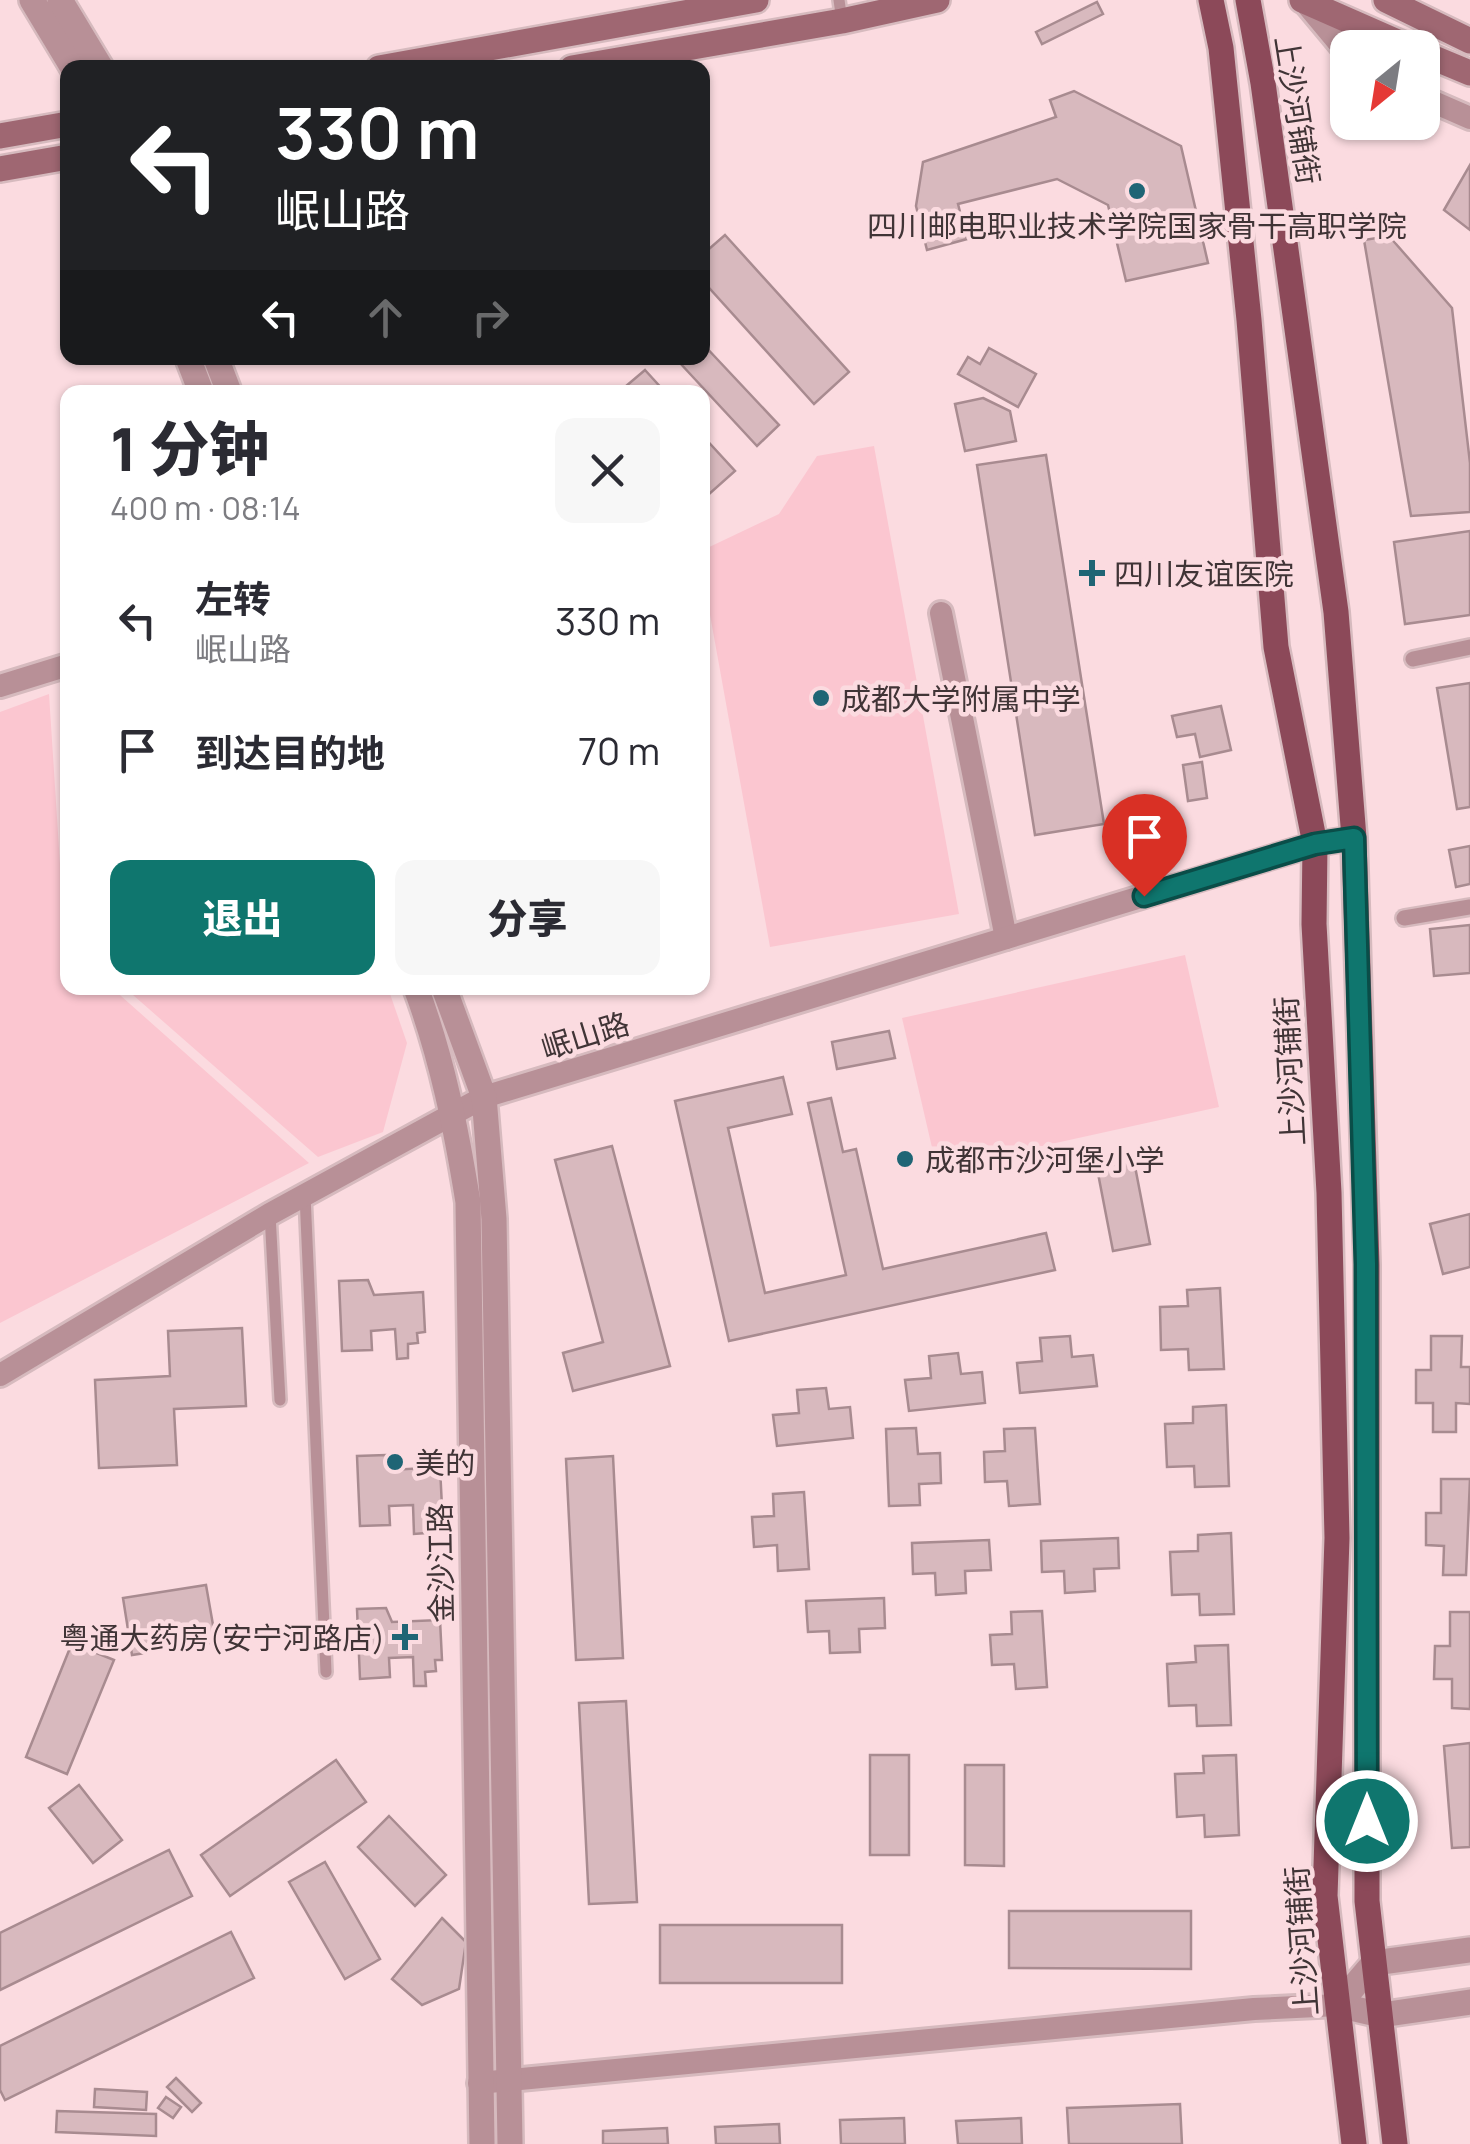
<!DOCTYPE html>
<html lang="zh">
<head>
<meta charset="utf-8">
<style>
	:root { --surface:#fff; --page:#f7f7f7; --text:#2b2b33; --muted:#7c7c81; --accent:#0f766e }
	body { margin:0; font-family:Manrope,"Noto Sans SC",sans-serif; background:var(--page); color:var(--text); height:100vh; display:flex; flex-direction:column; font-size:38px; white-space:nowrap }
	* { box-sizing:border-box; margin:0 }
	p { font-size:32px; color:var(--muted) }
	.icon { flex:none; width:55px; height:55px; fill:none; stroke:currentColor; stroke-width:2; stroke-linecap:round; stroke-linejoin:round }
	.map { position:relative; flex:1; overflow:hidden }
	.details { position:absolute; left:60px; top:385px; width:650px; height:610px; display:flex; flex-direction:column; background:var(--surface); border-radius:20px; box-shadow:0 2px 8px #0004 }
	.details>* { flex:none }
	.guide { position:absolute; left:60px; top:60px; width:650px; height:305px; border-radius:20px; box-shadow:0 2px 8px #0004; background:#202124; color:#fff; overflow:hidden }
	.needle { width:65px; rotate:210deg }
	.buttons { position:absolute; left:1330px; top:30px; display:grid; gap:20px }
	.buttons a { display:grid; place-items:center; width:110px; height:110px; border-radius:20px; background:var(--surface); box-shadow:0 2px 8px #0004; font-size:50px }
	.pin { position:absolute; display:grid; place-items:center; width:85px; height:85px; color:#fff; margin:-102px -42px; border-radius:50% 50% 50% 0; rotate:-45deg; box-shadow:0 0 10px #0007 }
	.pin .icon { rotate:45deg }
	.me { position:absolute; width:110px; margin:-55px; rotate:0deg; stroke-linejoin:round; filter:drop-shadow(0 0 8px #0008) }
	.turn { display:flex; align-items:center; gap:35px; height:210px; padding:0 50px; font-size:45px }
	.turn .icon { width:130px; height:130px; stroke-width:2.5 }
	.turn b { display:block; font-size:70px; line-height:85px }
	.lanes { display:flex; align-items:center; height:95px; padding:0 50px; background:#0003; justify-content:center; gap:50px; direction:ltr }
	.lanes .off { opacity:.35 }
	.round { display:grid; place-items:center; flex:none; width:105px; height:105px; border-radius:20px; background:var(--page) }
	.head { display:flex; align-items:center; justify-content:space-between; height:170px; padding:0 50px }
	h1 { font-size:60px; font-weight:800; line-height:75px }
	.button { display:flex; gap:20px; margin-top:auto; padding:20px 50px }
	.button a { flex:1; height:115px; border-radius:20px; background:var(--accent); color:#fff; font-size:40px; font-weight:800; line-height:115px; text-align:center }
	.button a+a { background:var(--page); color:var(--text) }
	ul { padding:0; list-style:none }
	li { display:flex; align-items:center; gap:30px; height:130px; padding:0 50px }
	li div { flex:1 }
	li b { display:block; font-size:38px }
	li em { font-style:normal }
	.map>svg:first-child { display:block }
	.green { fill:#fbc6d0 }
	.building { fill:#d8b9be; stroke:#a88b90; stroke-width:2.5 }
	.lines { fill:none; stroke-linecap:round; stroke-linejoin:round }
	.service-casing { stroke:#d6babe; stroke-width:16 }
	.pedestrian-casing { stroke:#d6babe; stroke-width:20 }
	.minor-casing { stroke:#d6babe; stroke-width:28 }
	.tertiary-casing { stroke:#d6babe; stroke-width:30 }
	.secondary-casing { stroke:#d6babe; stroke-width:30 }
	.primary-casing { stroke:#d6babe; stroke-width:30 }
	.service { stroke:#b89097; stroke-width:11 }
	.pedestrian { stroke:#b89097; stroke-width:15 }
	.minor { stroke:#b89097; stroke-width:22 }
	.tertiary { stroke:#b89097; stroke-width:25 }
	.secondary { stroke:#9f6772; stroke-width:25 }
	.primary { stroke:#8c4959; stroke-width:25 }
	.route-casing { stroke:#0a4d48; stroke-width:25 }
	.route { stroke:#0f766e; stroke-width:18 }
	.poi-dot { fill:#1f6575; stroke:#fbdbe0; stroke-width:4 }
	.labels { text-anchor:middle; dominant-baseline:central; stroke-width:9; stroke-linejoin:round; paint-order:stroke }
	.street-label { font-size:30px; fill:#403436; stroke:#fbdbe0 }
	.poi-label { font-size:30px; fill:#403436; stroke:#fbdbe0; text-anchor:start }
</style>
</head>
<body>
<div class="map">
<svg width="1470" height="2144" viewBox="0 0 1470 2144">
	<rect width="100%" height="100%" fill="#fbdbe0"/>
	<g class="green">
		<path d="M874,446L959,914L770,947L703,576V550L779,514L817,456Z"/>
		<path d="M49,694L68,988H112L309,1163L0,1323V712Z"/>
		<path d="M1185,955L1219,1107L937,1169L902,1018Z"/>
		<path d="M125,988H388L407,1043L383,1132L318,1157Z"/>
	</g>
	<g class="building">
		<path d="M1097,2L1103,14L1042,44L1036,32Z"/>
		<path d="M1074,91L1181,146L1208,263L1126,281L1108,205L1057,179L958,204L967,239L927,250L916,206L923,162L1056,117L1050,100Z"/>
		<path d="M1470,165V230L1444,210Z"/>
		<path d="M725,235L849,372L814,404L702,280V255Z"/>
		<path d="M1389,236L1452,308L1470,463V512L1411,516L1364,240Z"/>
		<path d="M702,343L779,425L757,446L679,362L684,358H702Z"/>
		<path d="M989,348L1036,374L1018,407L958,374L968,357L980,364Z"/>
		<path d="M645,370L665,392H619Z"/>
		<path d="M983,398L1010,411L1016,441L965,451L955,404Z"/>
		<path d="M702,435L735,471L708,495L702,488Z"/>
		<path d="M1046,455L1104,824L1035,835L977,465Z"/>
		<path d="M1470,531V615L1405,624L1394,542Z"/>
		<path d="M1470,683V807L1457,809L1437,688Z"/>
		<path d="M1221,706L1231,750L1200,757L1195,734L1177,737L1172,716Z"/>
		<path d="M1202,762L1207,798L1188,801L1183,765Z"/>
		<path d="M1470,846V884L1456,887L1449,850Z"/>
		<path d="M1470,925V973L1434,976L1430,929Z"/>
		<path d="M889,1031L895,1058L837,1069L832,1042Z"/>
		<path d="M783,1077L792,1114L728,1128L765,1293L846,1275L808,1103L831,1098L843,1152L856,1149L883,1269L1046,1233L1055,1270L729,1341L675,1101Z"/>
		<path d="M612,1146L670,1366L573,1391L563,1353L603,1342L555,1160Z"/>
		<path d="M1133,1156L1150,1244L1113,1251L1096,1163Z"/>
		<path d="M1470,1214V1267L1443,1274L1430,1224Z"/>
		<path d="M368,1280L374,1295L423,1292L425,1332L417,1333L418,1343L408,1344V1358L397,1359L395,1329L371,1331L372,1350L342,1351L339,1281Z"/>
		<path d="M1220,1288L1224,1369L1189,1370L1188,1349L1161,1350L1160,1307L1188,1306L1187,1290Z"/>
		<path d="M242,1328L246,1406L174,1409L177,1465L99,1468L95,1380L170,1376L168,1331Z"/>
		<path d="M1070,1336L1072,1357L1093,1355L1097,1386L1020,1393L1017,1363L1042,1361L1040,1338Z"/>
		<path d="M1431,1336H1462L1461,1367H1470V1404L1456,1403V1432H1433V1403H1416V1370H1431Z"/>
		<path d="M958,1353L961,1374L982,1372L985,1403L909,1411L905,1380L931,1378L929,1356Z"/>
		<path d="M826,1388L829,1409L850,1407L853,1438L777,1446L773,1415L799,1413L797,1390Z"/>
		<path d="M1226,1405L1229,1486L1195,1487L1194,1466L1167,1467L1165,1424L1193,1423V1407Z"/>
		<path d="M916,1428L918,1454L940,1453L941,1483L919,1484L920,1505L889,1506L886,1429Z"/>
		<path d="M1035,1428L1040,1504L1009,1506L1007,1481L985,1482L984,1452L1005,1451L1004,1429Z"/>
		<path d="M386,1455L392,1470L440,1467L442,1507L435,1508L436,1518L426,1519V1533L414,1534L413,1505L389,1506L390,1525L360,1526L357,1456Z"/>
		<path d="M613,1456L623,1658L576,1660L566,1459Z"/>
		<path d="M1441,1479H1470L1466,1575H1443L1444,1546L1426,1545V1513H1441Z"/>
		<path d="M804,1492L809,1569L778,1571L777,1545L754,1547L752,1517L774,1516L773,1494Z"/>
		<path d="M1231,1533L1234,1614L1200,1615L1199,1594L1172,1595L1170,1552L1198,1551V1535Z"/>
		<path d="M1118,1538L1119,1568L1094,1569L1095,1591L1065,1593L1064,1571L1042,1572L1041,1541Z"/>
		<path d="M989,1540L991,1570L965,1571L966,1593L936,1595L935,1573L913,1574L912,1543Z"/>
		<path d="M206,1585L216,1642L132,1655L123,1598Z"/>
		<path d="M884,1598L885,1628L859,1629L860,1652L830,1653L829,1631L808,1632L806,1601Z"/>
		<path d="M386,1608L392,1622L440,1620L442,1660H435L436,1671L425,1672L426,1686H414L413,1657L389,1658L390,1677L360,1679L357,1609Z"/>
		<path d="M1042,1611L1047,1687L1016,1689L1014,1664L992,1665L990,1635L1012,1634L1011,1612Z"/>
		<path d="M1450,1612H1470V1709L1452,1708V1679H1434L1435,1646H1450Z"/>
		<path d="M72,1643L114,1660L67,1774L26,1757Z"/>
		<path d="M1228,1645L1231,1725L1197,1726L1196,1705L1169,1706L1167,1664L1196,1662L1195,1646Z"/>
		<path d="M626,1701L637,1902L589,1904L579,1703Z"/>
		<path d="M1470,1743V1847L1452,1848L1444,1746Z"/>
		<rect x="870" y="1755" width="39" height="100"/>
		<path d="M1236,1755L1239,1835L1205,1837L1204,1815L1177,1817L1175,1774L1204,1773L1203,1756Z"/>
		<path d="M336,1760L366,1802L230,1896L201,1855Z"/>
		<path d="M965,1765H1004V1866L965,1865Z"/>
		<path d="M79,1785L122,1840L93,1863L49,1808Z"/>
		<path d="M389,1816L446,1875L415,1906L358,1847Z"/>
		<path d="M169,1850L192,1896L0,1990V1933Z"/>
		<path d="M325,1862L380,1959L345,1979L289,1882Z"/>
		<path d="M1009,1911H1191V1969L1009,1968Z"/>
		<path d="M442,1918L466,1942L459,1989L422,2005L392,1979Z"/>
		<rect x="660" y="1925" width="182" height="58"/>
		<path d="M231,1932L254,1978L5,2100L0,2090V2046Z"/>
		<path d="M176,2078L201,2103L192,2112L167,2087Z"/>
		<path d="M95,2089L147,2092L146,2110L94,2107Z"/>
		<path d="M166,2097L181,2107L173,2118L158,2108Z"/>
		<path d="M1180,2104L1182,2144H1069L1067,2108Z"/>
		<path d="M57,2111L156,2114V2136L56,2132Z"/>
		<path d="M904,2118L905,2144H841L840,2120Z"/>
		<path d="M1021,2118L1022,2144H958L956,2121Z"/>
		<path d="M779,2124L780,2144H716L715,2127Z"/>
		<path d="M667,2128L668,2144H603V2131Z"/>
	</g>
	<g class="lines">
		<defs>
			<g id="service">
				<path d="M839,0L842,21"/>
				<path d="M305,1195L326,1672"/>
				<path d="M270,1214L280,1400"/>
			</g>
			<g id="pedestrian">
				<path d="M1413,659L1470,647"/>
				<path d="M1404,918L1470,907"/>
			</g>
			<g id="minor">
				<path d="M1303,0L1348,54"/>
				<path d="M1422,97L1470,118"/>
				<path d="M941,613L1006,938"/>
				<path d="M0,686L68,665"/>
				<path d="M0,1375L270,1214L484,1097L1315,844L1354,838"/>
				<path d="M479,2083L1254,2009L1338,2005"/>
			</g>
			<g id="tertiary">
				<path d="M32,0L73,68"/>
				<path d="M60,0L101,68"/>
				<path d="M188,358L201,392"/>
				<path d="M216,358L229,392"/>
				<path d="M416,988C442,1058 456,1128 468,1202L482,2144"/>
				<path d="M444,988L484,1097L494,1219L510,2144"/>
				<path d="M1470,1950L1374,1963L1338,2005L1381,2015L1470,2002"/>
			</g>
			<g id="secondary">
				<path d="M1302,0L1411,48"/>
				<path d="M1386,0L1470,41"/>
				<path d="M1422,53L1470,73"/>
				<path d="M379,68L756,0"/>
				<path d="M572,68L842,21L937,0"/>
				<path d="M0,136L68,124"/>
				<path d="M0,169L68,157"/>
			</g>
			<g id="primary">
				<path d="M1211,0L1221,48L1249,320L1276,647L1315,844L1314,924L1329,1193L1337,1538L1325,1896L1354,2144"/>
				<path d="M1248,0L1263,83L1336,612L1354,838L1367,1265V1901L1395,2144"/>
			</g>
		</defs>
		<use href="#service" class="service-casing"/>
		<use href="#pedestrian" class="pedestrian-casing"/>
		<use href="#minor" class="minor-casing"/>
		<use href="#tertiary" class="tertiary-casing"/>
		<use href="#secondary" class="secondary-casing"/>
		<use href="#primary" class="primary-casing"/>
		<use href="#service" class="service"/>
		<use href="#pedestrian" class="pedestrian"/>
		<use href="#minor" class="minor"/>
		<use href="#tertiary" class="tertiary"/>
		<use href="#secondary" class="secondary"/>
		<use href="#primary" class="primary"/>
	</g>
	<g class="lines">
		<defs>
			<path id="route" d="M1144,896L1315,844L1354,838L1366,1264L1367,1821"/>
		</defs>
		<use href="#route" class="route-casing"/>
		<use href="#route" class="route"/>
	</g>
	<g class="poi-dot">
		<circle cx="1137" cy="191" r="10"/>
		<path d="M1087 558h10v10h10v10h-10v10h-10v-10h-10v-10h10z"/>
		<circle cx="821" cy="698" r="10"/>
		<circle cx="905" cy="1159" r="10"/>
		<circle cx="395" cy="1462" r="10"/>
		<path d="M400 1622h10v10h10v10h-10v10h-10v-10h-10v-10h10z"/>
	</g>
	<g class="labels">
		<g class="street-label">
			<text transform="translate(1298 110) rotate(81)">上沙河铺街</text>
			<text transform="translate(585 1035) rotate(-17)">岷山路</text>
			<text transform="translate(1289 1071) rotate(-93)">上沙河铺街</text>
			<text transform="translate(440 1563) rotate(-91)">金沙江路</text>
			<text transform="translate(1301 1941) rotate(-94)">上沙河铺街</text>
		</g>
		<g class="poi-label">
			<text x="1137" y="225" text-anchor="middle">四川邮电职业技术学院国家骨干高职学院</text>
			<text x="1114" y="573">四川友谊医院</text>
			<text x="841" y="698">成都大学附属中学</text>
			<text x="925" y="1159">成都市沙河堡小学</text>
			<text x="415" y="1462">美的</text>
			<text x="385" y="1637" text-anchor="end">粤通大药房(安宁河路店)</text>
		</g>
	</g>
</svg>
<div class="buttons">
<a><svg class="needle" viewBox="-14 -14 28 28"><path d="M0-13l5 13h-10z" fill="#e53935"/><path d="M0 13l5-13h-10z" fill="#7c7c81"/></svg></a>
</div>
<div class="pin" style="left:1144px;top:896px;background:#d93025"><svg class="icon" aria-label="arrive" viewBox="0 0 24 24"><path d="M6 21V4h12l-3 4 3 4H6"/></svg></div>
<svg class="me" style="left:1367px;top:1821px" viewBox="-20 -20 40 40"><circle r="17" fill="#0f766e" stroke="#fff" stroke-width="3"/><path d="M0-11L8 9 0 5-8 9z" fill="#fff"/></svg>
<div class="guide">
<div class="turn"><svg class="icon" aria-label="left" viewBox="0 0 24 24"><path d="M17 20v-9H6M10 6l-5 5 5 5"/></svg><div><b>330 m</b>岷山路</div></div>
<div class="lanes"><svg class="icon" aria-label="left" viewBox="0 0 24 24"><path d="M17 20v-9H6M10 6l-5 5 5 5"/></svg><svg class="icon off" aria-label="ahead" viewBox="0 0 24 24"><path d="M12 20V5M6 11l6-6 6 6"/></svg><svg class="icon off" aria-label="right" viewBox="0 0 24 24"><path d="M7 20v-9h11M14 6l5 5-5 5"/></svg></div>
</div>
<section class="details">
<div class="head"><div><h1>1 分钟</h1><p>400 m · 08:14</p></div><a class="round"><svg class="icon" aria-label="close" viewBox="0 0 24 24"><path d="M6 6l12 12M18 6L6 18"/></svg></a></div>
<ul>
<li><svg class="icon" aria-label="left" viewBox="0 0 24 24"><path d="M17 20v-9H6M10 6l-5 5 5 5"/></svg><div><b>左转</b><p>岷山路</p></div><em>330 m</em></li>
<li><svg class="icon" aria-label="arrive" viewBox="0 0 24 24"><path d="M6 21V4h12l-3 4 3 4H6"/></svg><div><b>到达目的地</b></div><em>70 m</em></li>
</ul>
<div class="button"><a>退出</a><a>分享</a></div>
</section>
</div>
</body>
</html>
